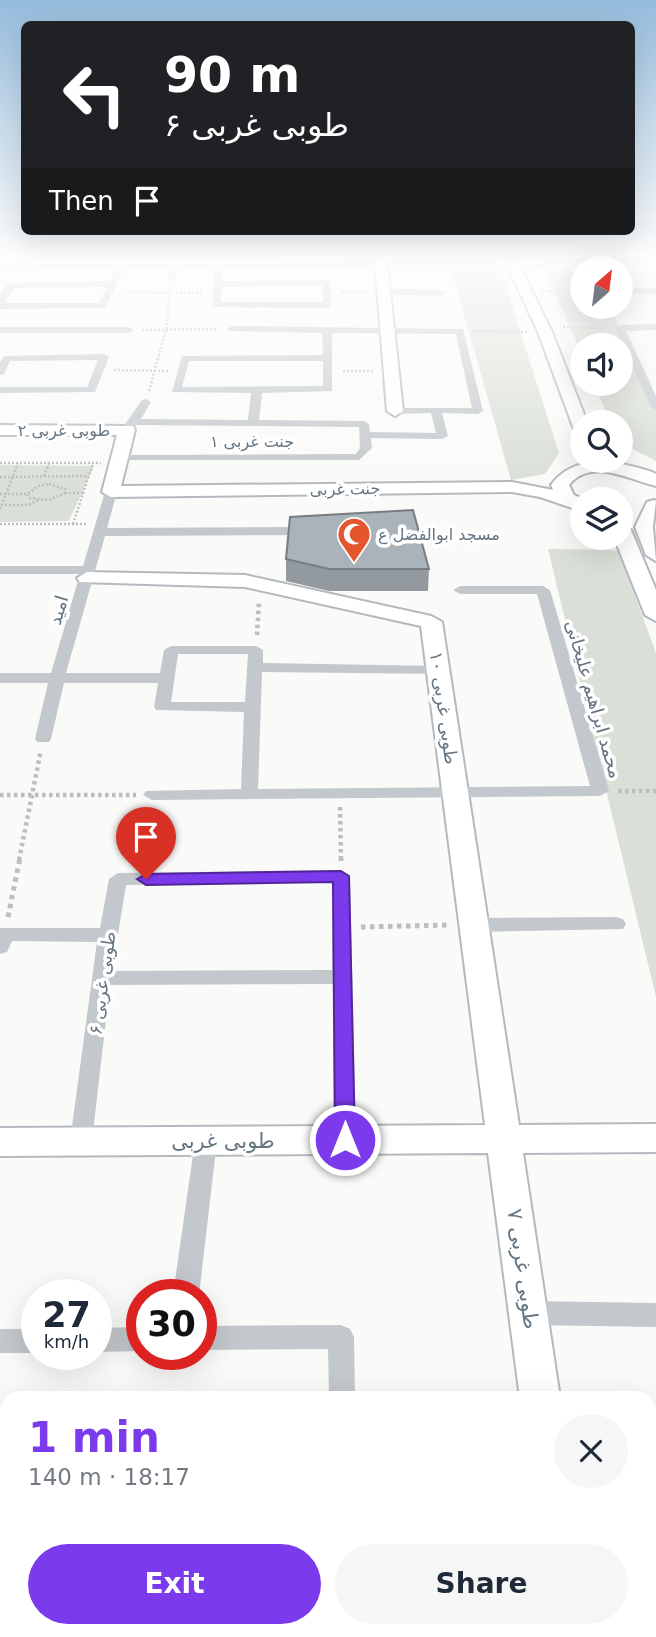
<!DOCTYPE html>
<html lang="en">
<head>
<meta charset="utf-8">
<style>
	:root { --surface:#fff; --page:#f6f6f7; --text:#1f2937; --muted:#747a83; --accent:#7c3aed }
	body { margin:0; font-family:"DejaVu Sans",Cairo,sans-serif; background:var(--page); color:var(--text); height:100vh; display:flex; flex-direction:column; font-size:26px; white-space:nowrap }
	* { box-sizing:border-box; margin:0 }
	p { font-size:23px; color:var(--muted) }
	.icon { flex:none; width:38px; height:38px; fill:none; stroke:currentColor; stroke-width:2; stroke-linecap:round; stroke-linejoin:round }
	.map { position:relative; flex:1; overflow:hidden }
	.details { position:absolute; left:0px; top:1391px; width:656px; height:247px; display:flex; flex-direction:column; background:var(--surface); border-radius:21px 21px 0 0; box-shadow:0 7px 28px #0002 }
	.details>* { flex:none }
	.banner { position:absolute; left:21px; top:21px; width:614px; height:214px; border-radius:10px; box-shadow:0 7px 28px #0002; background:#202124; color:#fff; overflow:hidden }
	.needle { width:46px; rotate:28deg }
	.fabs { position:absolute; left:570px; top:256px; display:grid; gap:14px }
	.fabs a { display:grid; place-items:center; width:63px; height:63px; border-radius:50%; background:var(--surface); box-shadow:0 7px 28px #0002; font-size:35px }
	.speed { position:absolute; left:21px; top:1279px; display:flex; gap:14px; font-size:35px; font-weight:700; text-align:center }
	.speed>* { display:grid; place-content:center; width:91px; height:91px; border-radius:50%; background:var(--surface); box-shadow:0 7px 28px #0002; line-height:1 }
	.speed small { font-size:18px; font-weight:400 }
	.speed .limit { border:10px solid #d22; background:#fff; color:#111 }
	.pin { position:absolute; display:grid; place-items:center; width:60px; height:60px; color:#fff; margin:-72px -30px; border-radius:50% 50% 50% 0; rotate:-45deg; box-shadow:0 0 7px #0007 }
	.pin .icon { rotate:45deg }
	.me { position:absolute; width:77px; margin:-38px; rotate:0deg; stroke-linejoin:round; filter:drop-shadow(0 0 5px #0008) }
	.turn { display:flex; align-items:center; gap:24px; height:147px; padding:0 28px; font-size:32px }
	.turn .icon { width:91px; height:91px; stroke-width:2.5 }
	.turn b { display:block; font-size:49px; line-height:60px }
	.then { display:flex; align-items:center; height:66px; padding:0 28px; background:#0003; gap:14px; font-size:26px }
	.round { display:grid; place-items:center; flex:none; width:74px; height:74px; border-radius:37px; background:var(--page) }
	.headline { display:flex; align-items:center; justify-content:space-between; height:119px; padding:0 28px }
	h1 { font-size:42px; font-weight:700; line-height:52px; color:var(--accent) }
	.primary-button { display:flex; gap:14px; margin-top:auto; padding:14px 28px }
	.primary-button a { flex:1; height:80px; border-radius:42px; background:var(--accent); color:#fff; font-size:28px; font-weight:700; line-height:80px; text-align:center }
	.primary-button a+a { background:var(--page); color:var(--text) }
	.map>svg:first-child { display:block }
	.green { fill:#dadfd7 }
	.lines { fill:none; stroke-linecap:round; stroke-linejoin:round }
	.secondary-casing { stroke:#b3babf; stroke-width:4 }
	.path-far2 { stroke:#bbbfc2; stroke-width:2.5; stroke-dasharray:2 2; stroke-linecap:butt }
	.path-far1 { stroke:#bbbfc2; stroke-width:4.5; stroke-dasharray:3.5 3.5; stroke-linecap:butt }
	.path { stroke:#bbbfc2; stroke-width:5; stroke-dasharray:4.5 4.5; stroke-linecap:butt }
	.street { fill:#c3c8cc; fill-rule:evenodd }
	.secondary { fill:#fff; fill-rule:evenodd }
	.wall { fill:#929a9f }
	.building { fill:#aab3b9; stroke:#777d82; stroke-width:2 }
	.route { fill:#7c3aed; stroke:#51269a; stroke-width:2 }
	.labels { text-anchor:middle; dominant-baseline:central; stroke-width:7; stroke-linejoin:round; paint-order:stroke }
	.far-street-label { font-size:16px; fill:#657683; stroke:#fff }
	.far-poi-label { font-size:16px; fill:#657683; stroke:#fff; text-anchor:start }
	.street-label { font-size:18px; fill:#657683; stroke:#fff }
	.near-street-label { font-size:21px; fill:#657683; stroke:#fff }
</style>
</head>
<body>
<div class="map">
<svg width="656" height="1637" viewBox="0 0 656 1637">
	<rect width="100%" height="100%" fill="#fafaf8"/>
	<g class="green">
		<path d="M482,264L501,271L559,453L545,474L511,480L450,265Z"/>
		<path d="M583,268V306H610L656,407V461L621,443V422H610L594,383H621V345H583V357L546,271Z"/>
		<path d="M0,465L94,466L69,521L0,522Z"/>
		<path d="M548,549L618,550L656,653V997Z"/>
	</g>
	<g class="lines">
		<defs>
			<g id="secondary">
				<path d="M374,254H492L510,261L535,259L531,254H544L549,260L547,263L521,269L552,332L587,422H583V437L575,432L538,332L510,271L490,262L387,263L403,411L395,416L387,411L375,263L0,266V258Z"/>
				<path d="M0,425L133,426L135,430L121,486L512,482L553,490L551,485C575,452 619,461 652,472L656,474V486C630,480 591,457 569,485L574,495L583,499V508L578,510L540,497L512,492L111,497L102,492L117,435H0Z"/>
				<path d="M654,500L656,501L653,527L656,561L646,555L635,527L647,502Z"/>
				<path d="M621,524L631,530L656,590V621L645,615L614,537H621Z"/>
				<path d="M87,572L245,575L431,616L442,622L519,1125L656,1124V1152L523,1153L560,1398H520L488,1153L0,1156V1128L485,1125L421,626L245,587L80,582L77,578Z"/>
				<path d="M548,1631H594L595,1637H549Z"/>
			</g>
		</defs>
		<use href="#secondary" class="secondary-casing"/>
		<g class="path-far2">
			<path d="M542,291H583"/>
			<path d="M124,292L167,293"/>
			<path d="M342,292H368"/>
			<path d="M176,293H202"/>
			<path d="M563,327L606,328"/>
			<path d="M142,330L217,329"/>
			<path d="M473,331L527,332"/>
			<path d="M114,370L169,371"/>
			<path d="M343,371H373"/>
			<path d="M149,391L166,330L170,291"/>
			<path d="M0,463H101"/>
			<path d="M44,476L49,463"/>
			<path d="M0,477L88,476"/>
			<path d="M49,484L65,489V493L49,500L30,498L27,494L38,486Z"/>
			<path d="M65,493H85"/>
			<path d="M0,494H27"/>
			<path d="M1,505H28L39,500"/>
			<path d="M0,509L18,463"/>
			<path d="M0,524H87"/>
			<path d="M73,524L93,463"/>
		</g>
		<g class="path-far1">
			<path d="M257,635L259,602"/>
			<path d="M618,791H656"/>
			<path d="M0,795H136"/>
			<path d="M340,807L341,860"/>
			<path d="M19,860L41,750"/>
		</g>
		<g class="path">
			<path d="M341,858V861"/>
			<path d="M8,917L20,858"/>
			<path d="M361,927L450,925"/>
		</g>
		<g class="street">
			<path d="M174,254H182L175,279L171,282L167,279Z"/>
			<path d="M656,257V261L543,262L539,260L543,258Z"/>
			<path d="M218,258L222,260L221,281L330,280L331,305L327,308L213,307L214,260ZM323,285V302H221V287Z"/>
			<path d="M121,259L128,261L105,308L0,309V296L8,283L110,281ZM107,287L99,303H4L14,288Z"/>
			<path d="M624,288H656V294L621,293Z"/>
			<path d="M385,289L441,290L445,293L441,296L382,294Z"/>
			<path d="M656,324V330L626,331L656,396V410L651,407L615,328L620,325Z"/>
			<path d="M232,326L463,329L483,411L478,414L442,413L448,436L442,439L371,438L372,448L359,460H116V456L120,455L356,454L360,448L359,427L136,425L131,432H123L121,430L142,400L146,399L151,402L141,419L248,420L251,393L172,392L182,356L323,355L322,333L229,331L227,329ZM332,333L456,334L472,408H395L390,411L395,414L431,413L436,433L370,432L369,424L364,421L259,420L262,393L332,391ZM189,361H323V386L182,387Z"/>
			<path d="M0,327H129L134,330L129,333H0Z"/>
			<path d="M104,354L109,357L95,392L0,393V387H87L98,360L10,361L4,374L0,375V362L4,356Z"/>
			<path d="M111,488L117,492L107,528L292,527L298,531L292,535L105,536L66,673H160L164,650L171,646H256L263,650V663L439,666L447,671L444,674L262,672L258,789L590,786L537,594H460L453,590L460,586H543L550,590L609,791L600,796L152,800L143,795L146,791L241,789L244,712L156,710L154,707L158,683H64L51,739L49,742H37L35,739L48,683H0V673H51L80,574H0V566H83L105,492ZM178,654H248L245,702H171Z"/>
			<path d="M341,870L350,876L356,1140L353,1146L345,1149L337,1146L334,1140L333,984L110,985L92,1141L89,1148L81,1150L73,1148L70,1141L97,942L12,941L7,952L0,954V928H100L109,879L118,873ZM332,882V970L112,971L126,885Z"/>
			<path d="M616,917L623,919L626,924L623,929L475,932L468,930L465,925L468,920L475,918Z"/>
			<path d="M206,1132L214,1134L217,1141L199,1295H173L195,1141L198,1134Z"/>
			<path d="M529,1301L656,1303V1327L529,1325L520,1321L516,1313L520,1305Z"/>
			<path d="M341,1325L350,1329L354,1337L355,1398H329L328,1349L201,1350V1326Z"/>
			<path d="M142,1327V1351L96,1352V1328Z"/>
			<rect x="0" y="1329" width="37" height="24"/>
			<rect x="649" y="1533" width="7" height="30"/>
			<path d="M7,1539V1569L0,1570V1540Z"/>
			<rect x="335" y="1631" width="32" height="6"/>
		</g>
		<use href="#secondary" class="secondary"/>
	</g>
	<path class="wall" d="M286,559L429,569L428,591H329L286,581Z"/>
	<path class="building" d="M413,510L429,569H329L286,559L290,517Z"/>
	<linearGradient id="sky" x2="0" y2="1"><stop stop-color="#96bcdc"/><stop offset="0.53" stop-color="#fdfdfc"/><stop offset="1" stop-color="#fdfdfc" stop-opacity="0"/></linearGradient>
	<rect width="656" height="483" fill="url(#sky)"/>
	<path class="route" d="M341,871L349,876L355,1140L352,1146H338L335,1140L333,882L146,885L137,879L146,874Z"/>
	<defs>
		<symbol id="mosque-pin" viewBox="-11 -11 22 30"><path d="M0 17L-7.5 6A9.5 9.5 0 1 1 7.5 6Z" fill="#e4572e" stroke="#fff"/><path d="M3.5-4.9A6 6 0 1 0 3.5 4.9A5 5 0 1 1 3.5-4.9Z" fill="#fff"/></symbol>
	</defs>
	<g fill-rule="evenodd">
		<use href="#mosque-pin" x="335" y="515" width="38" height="52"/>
	</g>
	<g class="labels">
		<g class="far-street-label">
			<text x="64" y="430">طوبی غربی ۲</text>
			<text x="252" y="441">جنت غربی ۱</text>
			<text transform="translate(345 489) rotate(-1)">جنت غربی</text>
		</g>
		<g class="far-poi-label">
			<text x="378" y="534">مسجد ابوالفضل ع</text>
		</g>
		<g class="street-label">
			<text transform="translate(58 610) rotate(-73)">امید</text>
			<text transform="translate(594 699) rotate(74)">محمد ابراهیم علیخانی</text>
			<text transform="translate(444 708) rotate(82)">طوبی غربی ۱۰</text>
			<text transform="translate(102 983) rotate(-82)">طوبی غربی ۶</text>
		</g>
		<g class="near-street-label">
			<text x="223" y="1141">طوبی غربی</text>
			<text transform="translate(523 1269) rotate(82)">طوبی غربی ۷</text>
		</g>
	</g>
</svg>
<div class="fabs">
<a><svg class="needle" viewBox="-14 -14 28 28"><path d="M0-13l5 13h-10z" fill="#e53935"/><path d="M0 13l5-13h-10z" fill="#747a83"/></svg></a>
<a><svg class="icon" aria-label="sound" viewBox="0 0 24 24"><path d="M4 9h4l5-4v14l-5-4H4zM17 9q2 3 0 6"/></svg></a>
<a><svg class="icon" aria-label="search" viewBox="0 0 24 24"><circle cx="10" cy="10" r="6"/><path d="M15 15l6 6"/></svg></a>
<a><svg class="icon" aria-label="layers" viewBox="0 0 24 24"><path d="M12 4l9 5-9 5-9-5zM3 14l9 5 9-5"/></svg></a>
</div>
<div class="speed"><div>27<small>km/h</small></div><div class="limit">30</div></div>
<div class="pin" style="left:146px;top:879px;background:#d93025"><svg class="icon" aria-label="arrive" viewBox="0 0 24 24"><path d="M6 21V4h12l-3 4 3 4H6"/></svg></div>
<svg class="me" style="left:345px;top:1140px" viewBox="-20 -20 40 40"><circle r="17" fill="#7c3aed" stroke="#fff" stroke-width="3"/><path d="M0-11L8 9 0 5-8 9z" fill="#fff"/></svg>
<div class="banner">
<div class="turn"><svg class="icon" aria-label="left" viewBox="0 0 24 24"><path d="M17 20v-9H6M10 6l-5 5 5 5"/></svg><div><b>90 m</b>طوبی غربی ۶</div></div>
<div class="then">Then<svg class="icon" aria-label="arrive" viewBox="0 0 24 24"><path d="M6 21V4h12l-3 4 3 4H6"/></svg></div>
</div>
<section class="details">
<div class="headline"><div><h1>1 min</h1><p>140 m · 18:17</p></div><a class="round"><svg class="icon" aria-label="close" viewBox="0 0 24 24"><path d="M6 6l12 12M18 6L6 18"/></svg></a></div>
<div class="primary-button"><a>Exit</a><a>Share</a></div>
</section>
</div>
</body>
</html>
